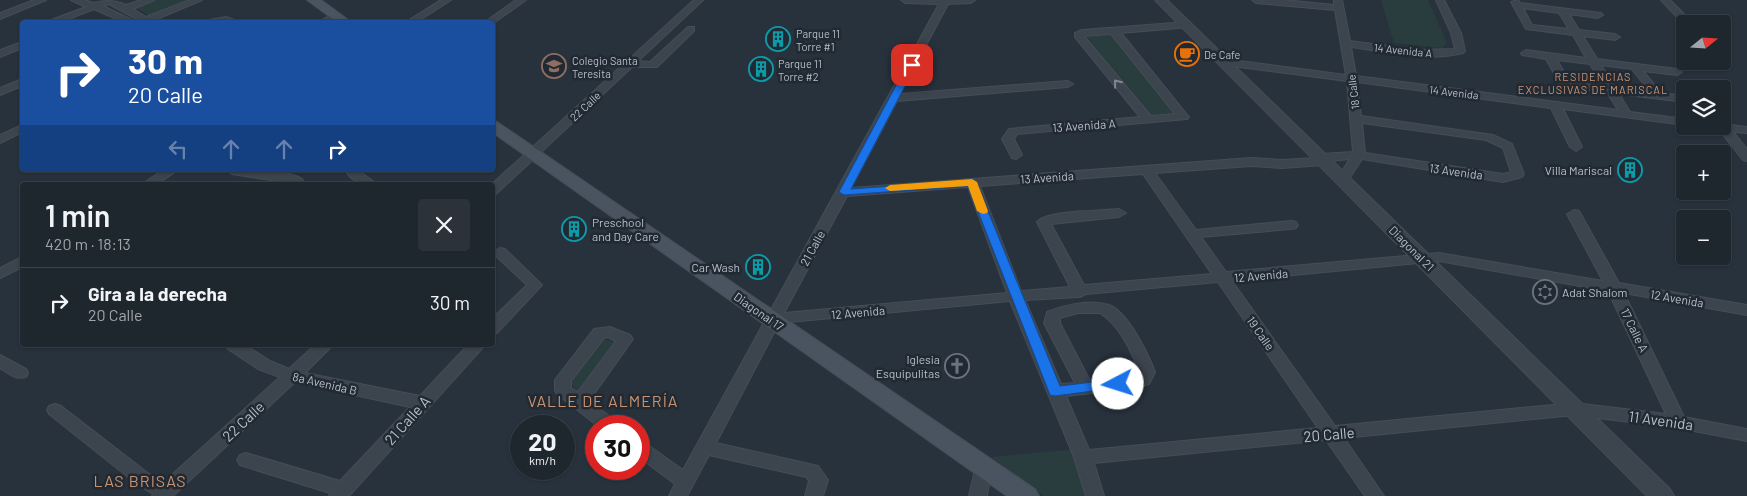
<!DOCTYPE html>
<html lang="es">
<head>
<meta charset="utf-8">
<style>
	:root { --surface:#1e262e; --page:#2b323a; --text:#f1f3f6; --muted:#a1a5aa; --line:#3c434a }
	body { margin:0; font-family:Barlow,sans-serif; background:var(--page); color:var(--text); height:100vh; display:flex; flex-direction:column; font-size:19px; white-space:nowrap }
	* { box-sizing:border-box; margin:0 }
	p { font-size:16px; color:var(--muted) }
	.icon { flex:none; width:28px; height:28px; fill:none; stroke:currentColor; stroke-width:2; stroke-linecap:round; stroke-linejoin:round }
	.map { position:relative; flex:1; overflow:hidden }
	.sheet { position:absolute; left:20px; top:182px; width:475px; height:165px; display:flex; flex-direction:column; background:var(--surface); border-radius:5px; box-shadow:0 1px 4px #0004,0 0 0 1px var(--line) }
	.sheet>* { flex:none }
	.guide { position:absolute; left:20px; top:20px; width:475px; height:152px; border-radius:5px; box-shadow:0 1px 4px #0004,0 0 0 1px var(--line); background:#1a4fa0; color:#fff; overflow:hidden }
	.needle { width:32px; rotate:72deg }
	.tools { position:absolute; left:1676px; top:15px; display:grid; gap:10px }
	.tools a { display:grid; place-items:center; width:55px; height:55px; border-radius:5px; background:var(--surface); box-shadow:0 1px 4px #0004,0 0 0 1px var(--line); font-size:25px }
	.speed { position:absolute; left:510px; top:415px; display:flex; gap:10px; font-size:25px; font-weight:700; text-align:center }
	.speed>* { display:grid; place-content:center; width:65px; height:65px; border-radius:50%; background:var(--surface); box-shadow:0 1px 4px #0004,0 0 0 1px var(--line); line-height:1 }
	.speed small { font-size:12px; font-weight:400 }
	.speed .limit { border:8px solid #d22; background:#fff; color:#111 }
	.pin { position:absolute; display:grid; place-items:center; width:42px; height:42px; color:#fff; margin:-21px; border-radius:10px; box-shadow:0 2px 8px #0006 }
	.me { position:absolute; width:55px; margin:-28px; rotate:265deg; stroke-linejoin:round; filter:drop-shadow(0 0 4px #0008) }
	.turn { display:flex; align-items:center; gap:18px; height:105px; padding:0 25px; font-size:22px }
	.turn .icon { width:65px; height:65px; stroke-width:2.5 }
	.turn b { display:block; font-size:35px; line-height:42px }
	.lanes { display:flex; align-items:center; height:48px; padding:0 25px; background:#0003; justify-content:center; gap:25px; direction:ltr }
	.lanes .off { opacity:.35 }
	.round { display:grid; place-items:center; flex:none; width:52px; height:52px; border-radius:5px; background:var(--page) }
	.headline { display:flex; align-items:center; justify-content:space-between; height:85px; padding:0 25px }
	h1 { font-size:30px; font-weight:600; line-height:38px }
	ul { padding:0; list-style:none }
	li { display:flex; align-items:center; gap:15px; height:70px; padding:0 25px; border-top:1px solid var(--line) }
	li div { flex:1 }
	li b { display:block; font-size:19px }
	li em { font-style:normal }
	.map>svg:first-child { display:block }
	.green { fill:#2a3d3e }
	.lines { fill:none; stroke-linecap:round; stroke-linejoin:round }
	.minor-casing { stroke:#454d56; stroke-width:2 }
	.tertiary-casing { stroke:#454d56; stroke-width:2 }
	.secondary-casing { stroke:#454d56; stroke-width:2 }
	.minor { fill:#3c444d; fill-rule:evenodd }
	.tertiary { fill:#3c444d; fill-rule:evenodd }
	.secondary { fill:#4a5460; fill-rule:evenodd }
	.oneway { stroke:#808891 }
	.route { fill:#1a73e8; stroke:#114b97 }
	.slow { fill:#f59e0b }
	.labels { text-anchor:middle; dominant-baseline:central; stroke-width:5; stroke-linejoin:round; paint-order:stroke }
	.far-poi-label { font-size:11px; fill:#b8bfc8; stroke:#212932; text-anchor:start }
	.far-street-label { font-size:11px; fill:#b8bfc8; stroke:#212932 }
	.far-neighbourhood-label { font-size:11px; letter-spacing:1px; fill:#c99272; stroke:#212932 }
	.street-label { font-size:12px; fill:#b8bfc8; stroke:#212932 }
	.poi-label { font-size:12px; fill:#b8bfc8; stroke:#212932; text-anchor:end }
	.near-street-label { font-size:15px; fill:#b8bfc8; stroke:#212932 }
	.near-neighbourhood-label { font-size:16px; letter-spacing:1px; fill:#c99272; stroke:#212932 }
</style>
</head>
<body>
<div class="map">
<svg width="1747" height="496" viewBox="0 0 1747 496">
	<rect width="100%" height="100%" fill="#28323d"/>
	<g class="green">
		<path d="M155,0H194L150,16L135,7Z"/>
		<path d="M1381,0H1428L1447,43L1442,48L1394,43Z"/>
		<path d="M1112,35L1175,113L1152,115L1087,37Z"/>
		<path d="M603,339L616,342L579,393L571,382Z"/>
		<path d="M1079,449L1094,496H1044L991,457Z"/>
	</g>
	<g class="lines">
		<defs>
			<g id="minor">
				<path d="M34,0H46L0,19V13Z"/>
				<path d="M71,0H84L94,3C105,0 115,0 126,5L141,0H154L133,9L146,17L190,0H202L152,21V22H142L109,4L103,6L132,20L133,22H123L94,9L61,22H50L51,20L86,7Z"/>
				<path d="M441,0H451L417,22H406Z"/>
				<path d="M516,0H526L492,24L485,22Z"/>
				<path d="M694,0H703L638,61L650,62L688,27H694V31L657,67H632L496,194L492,195L491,185Z"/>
				<path d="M901,0H975L971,3L948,4L900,94L1068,81L1073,84L1068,87L897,101L851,188L1251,158L1282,160L1315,158L1321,154L1353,152L1347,81L1224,65L1219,62L1224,59L1346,75L1335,10L1256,3L1252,0H1284L1334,5V0H1342L1350,41L1418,50L1455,49L1451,33L1436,0H1444L1461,33L1465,51L1463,53C1427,62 1388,52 1351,47L1356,76L1618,110L1607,92L1561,86L1546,59L1522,55L1521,53L1526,50L1586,58L1573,35L1526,29L1511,2L1518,0L1520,3L1601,13L1603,15L1598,18L1569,14L1579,30L1615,34L1620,37L1615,40L1583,36L1597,59L1677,69L1682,72L1677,75L1643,71L1661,93L1685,96V102L1619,94L1630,112L1685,119V125L1563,109L1582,147L1576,151L1570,147L1551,108L1357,82L1361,116L1493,135L1512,144L1524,174L1522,177L1503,182L1362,159L1347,182L1343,183L1337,179L1350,159L1330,161L1324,165L1282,168L1251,166L1155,173L1196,230L1291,221L1296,222L1298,225L1296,228L1291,229L1201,237L1226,272L1439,253L1603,281L1567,214L1574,210L1579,211L1619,283L1747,305V315L1624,293L1684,417L1747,429V441L1678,428L1574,415L1344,438L1384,496H1365L1326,440L1094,463L1104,496H1086L1074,457L1010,301L779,323L716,443L818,466L828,480L823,496H805L809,481L806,477L709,455L687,496H669L675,484L639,457V441L645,443L683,470L939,4L905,3ZM1523,8L1559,13L1569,29L1532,25ZM1557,60L1590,64L1603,86L1569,81ZM1601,65L1632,69L1649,91L1615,87ZM1362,123L1486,140L1503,148L1511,172L1503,174L1365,153ZM1143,174L1212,274L1084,285L1051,224L1119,217L1126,213L1119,209C1102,211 1047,210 1037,222L1070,287L1021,291L980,186ZM968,187L1007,293L784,313L847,196ZM1439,261L1608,291L1666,414L1574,403L1335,426L1232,281ZM1218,282L1318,428L1089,450L1066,396L1135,388L1149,384L1155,372C1148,354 1128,312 1109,305C1090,299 1064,305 1047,312L1044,323L1075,383L1061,384L1025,300L1080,297L1086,294ZM1078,313H1100C1119,325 1132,351 1139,372L1137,376L1090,381L1060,323V318Z"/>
				<path d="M1661,0H1670L1684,14V18H1678Z"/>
				<path d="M336,13L341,16C335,22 326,23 318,22Z"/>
				<path d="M226,17L240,22H207L209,20Z"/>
				<path d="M1187,22L1190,23V27L1121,33L1187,115L1189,117L1187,119L1017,134L1014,139L1022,155L1016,159L1012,158L1002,139L1009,129L1140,117L1075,37V33L1082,30ZM1111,34L1175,114L1151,116L1084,36Z"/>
				<path d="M22,42V48L0,57V50Z"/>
				<path d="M22,79V86L0,95V88Z"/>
				<path d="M1723,124L1747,127V133L1733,132L1747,149V161L1743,160L1720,131L1713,127L1722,126Z"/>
				<path d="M22,125V132L0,143V135Z"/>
				<path d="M163,170H178L156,185H141Z"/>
				<path d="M226,170C240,170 295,170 303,180L297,184L232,174Z"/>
				<path d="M346,170H358L378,185C367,185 349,182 346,170Z"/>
				<path d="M500,248L505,249L542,285L497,333L492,334V319L527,285L495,255L493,252Z"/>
				<path d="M22,257V267L0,278V268Z"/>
				<path d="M610,327L630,335L633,339L589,401L616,421L619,426H598L557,394L555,390V380L594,329ZM608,337L616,341L578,392L571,388V381L604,338Z"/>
				<path d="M226,345H245L270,361L289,369L315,345H333L305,373L420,396L468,345H485L349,496H329L330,493L240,465L237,460L240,455L246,453L340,481L410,407L295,382L173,496H152L153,494L137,484L49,414L47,410L49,406L55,404L61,406L149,474L164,482L280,377L258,369L228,349Z"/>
				<path d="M0,355L26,369L28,373L26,377C15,380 8,373 0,368Z"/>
				<path d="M983,460L989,462L992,467L987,496H969L977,462Z"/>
			</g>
			<path id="tertiary" d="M1155,0H1167L1670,489L1674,496H1647Z"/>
			<g id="secondary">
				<path d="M307,0H321L351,22H337Z"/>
				<path d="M492,120L497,122L1035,489L1039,496H1007L492,132Z"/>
			</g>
		</defs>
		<use href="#minor" class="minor-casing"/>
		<use href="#tertiary" class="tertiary-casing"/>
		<use href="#secondary" class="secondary-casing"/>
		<use href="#minor" class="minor"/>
		<use href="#tertiary" class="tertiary"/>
		<use href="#secondary" class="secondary"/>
	</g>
	<defs><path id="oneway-chevron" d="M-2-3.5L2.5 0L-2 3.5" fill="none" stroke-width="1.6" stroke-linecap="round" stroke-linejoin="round" transform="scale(1.25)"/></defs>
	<use class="oneway" href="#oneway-chevron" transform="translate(1117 83) rotate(-129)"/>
	<path class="route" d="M912,62L916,65L851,189L975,180L1060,386L1118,379L1123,381L1125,384L1123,387L1055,396L1050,395L968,186L844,195L839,192L907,65Z"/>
	<path class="slow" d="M972,179L977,182L988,211L987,213L983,214L977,211L968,186L890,191L885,188L890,185Z"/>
	<defs>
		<symbol id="building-ring" viewBox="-11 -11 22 22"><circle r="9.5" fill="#212932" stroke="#0f9aa8" stroke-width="1.5"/><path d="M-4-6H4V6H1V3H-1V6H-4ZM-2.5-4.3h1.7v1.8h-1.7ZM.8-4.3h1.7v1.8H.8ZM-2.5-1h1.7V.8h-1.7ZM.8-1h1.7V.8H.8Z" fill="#0f9aa8"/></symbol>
		<symbol id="cafe-ring" viewBox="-11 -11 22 22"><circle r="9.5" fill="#212932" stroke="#e8710a" stroke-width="1.5"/><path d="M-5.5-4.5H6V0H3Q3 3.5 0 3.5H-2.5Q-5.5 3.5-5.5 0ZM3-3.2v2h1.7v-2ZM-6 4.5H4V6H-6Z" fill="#e8710a"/></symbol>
		<symbol id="school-ring" viewBox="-11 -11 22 22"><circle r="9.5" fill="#212932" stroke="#8d6e63" stroke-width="1.5"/><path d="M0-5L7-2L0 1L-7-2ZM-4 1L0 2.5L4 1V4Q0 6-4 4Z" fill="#8d6e63"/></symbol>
		<symbol id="synagogue-ring" viewBox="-11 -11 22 22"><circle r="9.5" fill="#212932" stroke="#6b7280" stroke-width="1.5"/><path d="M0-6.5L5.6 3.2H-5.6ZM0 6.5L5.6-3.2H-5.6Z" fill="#6b7280"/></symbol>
		<symbol id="church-ring" viewBox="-11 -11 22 22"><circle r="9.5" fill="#212932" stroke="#6b7280" stroke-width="1.5"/><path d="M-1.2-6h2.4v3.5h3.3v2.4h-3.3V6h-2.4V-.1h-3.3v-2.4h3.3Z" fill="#6b7280"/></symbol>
	</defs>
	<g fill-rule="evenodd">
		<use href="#building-ring" x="764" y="25" width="28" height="28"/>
		<use href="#cafe-ring" x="1173" y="40" width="28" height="28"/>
		<use href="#school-ring" x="540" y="52" width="28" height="28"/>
		<use href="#building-ring" x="747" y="55" width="28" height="28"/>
		<use href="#building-ring" x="1616" y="156" width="28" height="28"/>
		<use href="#building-ring" x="560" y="215" width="28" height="28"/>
		<use href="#building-ring" x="744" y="253" width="28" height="28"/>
		<use href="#synagogue-ring" x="1531" y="278" width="28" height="28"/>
		<use href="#church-ring" x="943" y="352" width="28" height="28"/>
	</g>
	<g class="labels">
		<g class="far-poi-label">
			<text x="796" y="33">Parque 11<tspan x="796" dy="13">Torre #1</tspan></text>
			<text x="1204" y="54">De Cafe</text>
			<text x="572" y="60">Colegio Santa<tspan x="572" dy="13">Teresita</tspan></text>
			<text x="778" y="63">Parque 11<tspan x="778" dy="13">Torre #2</tspan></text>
		</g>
		<g class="far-street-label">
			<text transform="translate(1403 50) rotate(6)">14 Avenida A</text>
			<text transform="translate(1353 92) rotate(-97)">18 Calle</text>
			<text transform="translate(1454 92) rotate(7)">14 Avenida</text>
			<text transform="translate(585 106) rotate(-43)">22 Calle</text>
		</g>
		<g class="far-neighbourhood-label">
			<text x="1593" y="76">RESIDENCIAS<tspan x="1593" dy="13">EXCLUSIVAS DE MARISCAL</tspan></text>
		</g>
		<g class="street-label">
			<text transform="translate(1084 125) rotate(-4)">13 Avenida A</text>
			<text transform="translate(1456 171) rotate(8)">13 Avenida</text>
			<text transform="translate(1047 177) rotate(-4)">13 Avenida</text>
			<text transform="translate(812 248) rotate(-61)">21 Calle</text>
			<text transform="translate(1412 248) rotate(45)">Diagonal 21</text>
			<text transform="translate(1261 275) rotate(-5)">12 Avenida</text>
			<text transform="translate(1677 298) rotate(10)">12 Avenida</text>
			<text transform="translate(759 311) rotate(35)">Diagonal 17</text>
			<text transform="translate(858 312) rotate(-5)">12 Avenida</text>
			<text transform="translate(1635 330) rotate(64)">17 Calle A</text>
			<text transform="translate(1261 333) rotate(55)">19 Calle</text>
			<text transform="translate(325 383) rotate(13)">8a Avenida B</text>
		</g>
		<g class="poi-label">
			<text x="1612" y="170">Villa Mariscal</text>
			<text x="592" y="222" text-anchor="start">Preschool<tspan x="592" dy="14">and Day Care</tspan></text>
			<text x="740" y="267">Car Wash</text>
			<text x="1562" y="292" text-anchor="start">Adat Shalom</text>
			<text x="940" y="359">Iglesia<tspan x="940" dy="14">Esquipulitas</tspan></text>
		</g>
		<g class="near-street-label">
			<text transform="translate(407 420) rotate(-48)">21 Calle A</text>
			<text transform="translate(1661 420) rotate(8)">11 Avenida</text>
			<text transform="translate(243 421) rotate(-43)">22 Calle</text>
			<text transform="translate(1329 434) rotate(-5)">20 Calle</text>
		</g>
		<g class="near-neighbourhood-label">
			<text x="603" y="400">VALLE DE ALMERÍA</text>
			<text x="140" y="480">LAS BRISAS</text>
		</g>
	</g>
</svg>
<div class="tools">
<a><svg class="needle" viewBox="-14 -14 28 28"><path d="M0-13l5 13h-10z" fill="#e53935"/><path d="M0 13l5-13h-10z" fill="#a1a5aa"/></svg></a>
<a><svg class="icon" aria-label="layers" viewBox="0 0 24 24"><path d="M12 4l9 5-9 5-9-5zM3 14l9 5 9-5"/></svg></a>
<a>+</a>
<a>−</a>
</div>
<div class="speed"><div>20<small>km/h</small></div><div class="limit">30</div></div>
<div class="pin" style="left:912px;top:65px;background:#d93025"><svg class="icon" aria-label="arrive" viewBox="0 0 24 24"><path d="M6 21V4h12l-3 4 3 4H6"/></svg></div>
<svg class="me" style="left:1118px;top:384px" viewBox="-20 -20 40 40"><circle r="19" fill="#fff"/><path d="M0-13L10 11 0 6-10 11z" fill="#1a73e8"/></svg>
<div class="guide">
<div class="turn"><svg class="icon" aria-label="right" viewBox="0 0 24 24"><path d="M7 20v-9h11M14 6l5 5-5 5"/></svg><div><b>30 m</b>20 Calle</div></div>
<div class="lanes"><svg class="icon off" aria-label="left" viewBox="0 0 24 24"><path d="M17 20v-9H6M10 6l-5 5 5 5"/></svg><svg class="icon off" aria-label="ahead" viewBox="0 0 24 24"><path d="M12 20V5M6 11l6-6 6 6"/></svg><svg class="icon off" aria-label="ahead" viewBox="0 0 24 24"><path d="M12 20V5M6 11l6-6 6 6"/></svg><svg class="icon" aria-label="right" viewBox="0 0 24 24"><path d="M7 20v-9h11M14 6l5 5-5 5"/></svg></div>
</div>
<section class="sheet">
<div class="headline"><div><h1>1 min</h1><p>420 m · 18:13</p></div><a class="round"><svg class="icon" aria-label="close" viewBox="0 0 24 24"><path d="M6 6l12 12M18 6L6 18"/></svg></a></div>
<ul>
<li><svg class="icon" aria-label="right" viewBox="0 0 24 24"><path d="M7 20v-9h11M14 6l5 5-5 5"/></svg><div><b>Gira a la derecha</b><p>20 Calle</p></div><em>30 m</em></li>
</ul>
</section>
</div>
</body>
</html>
